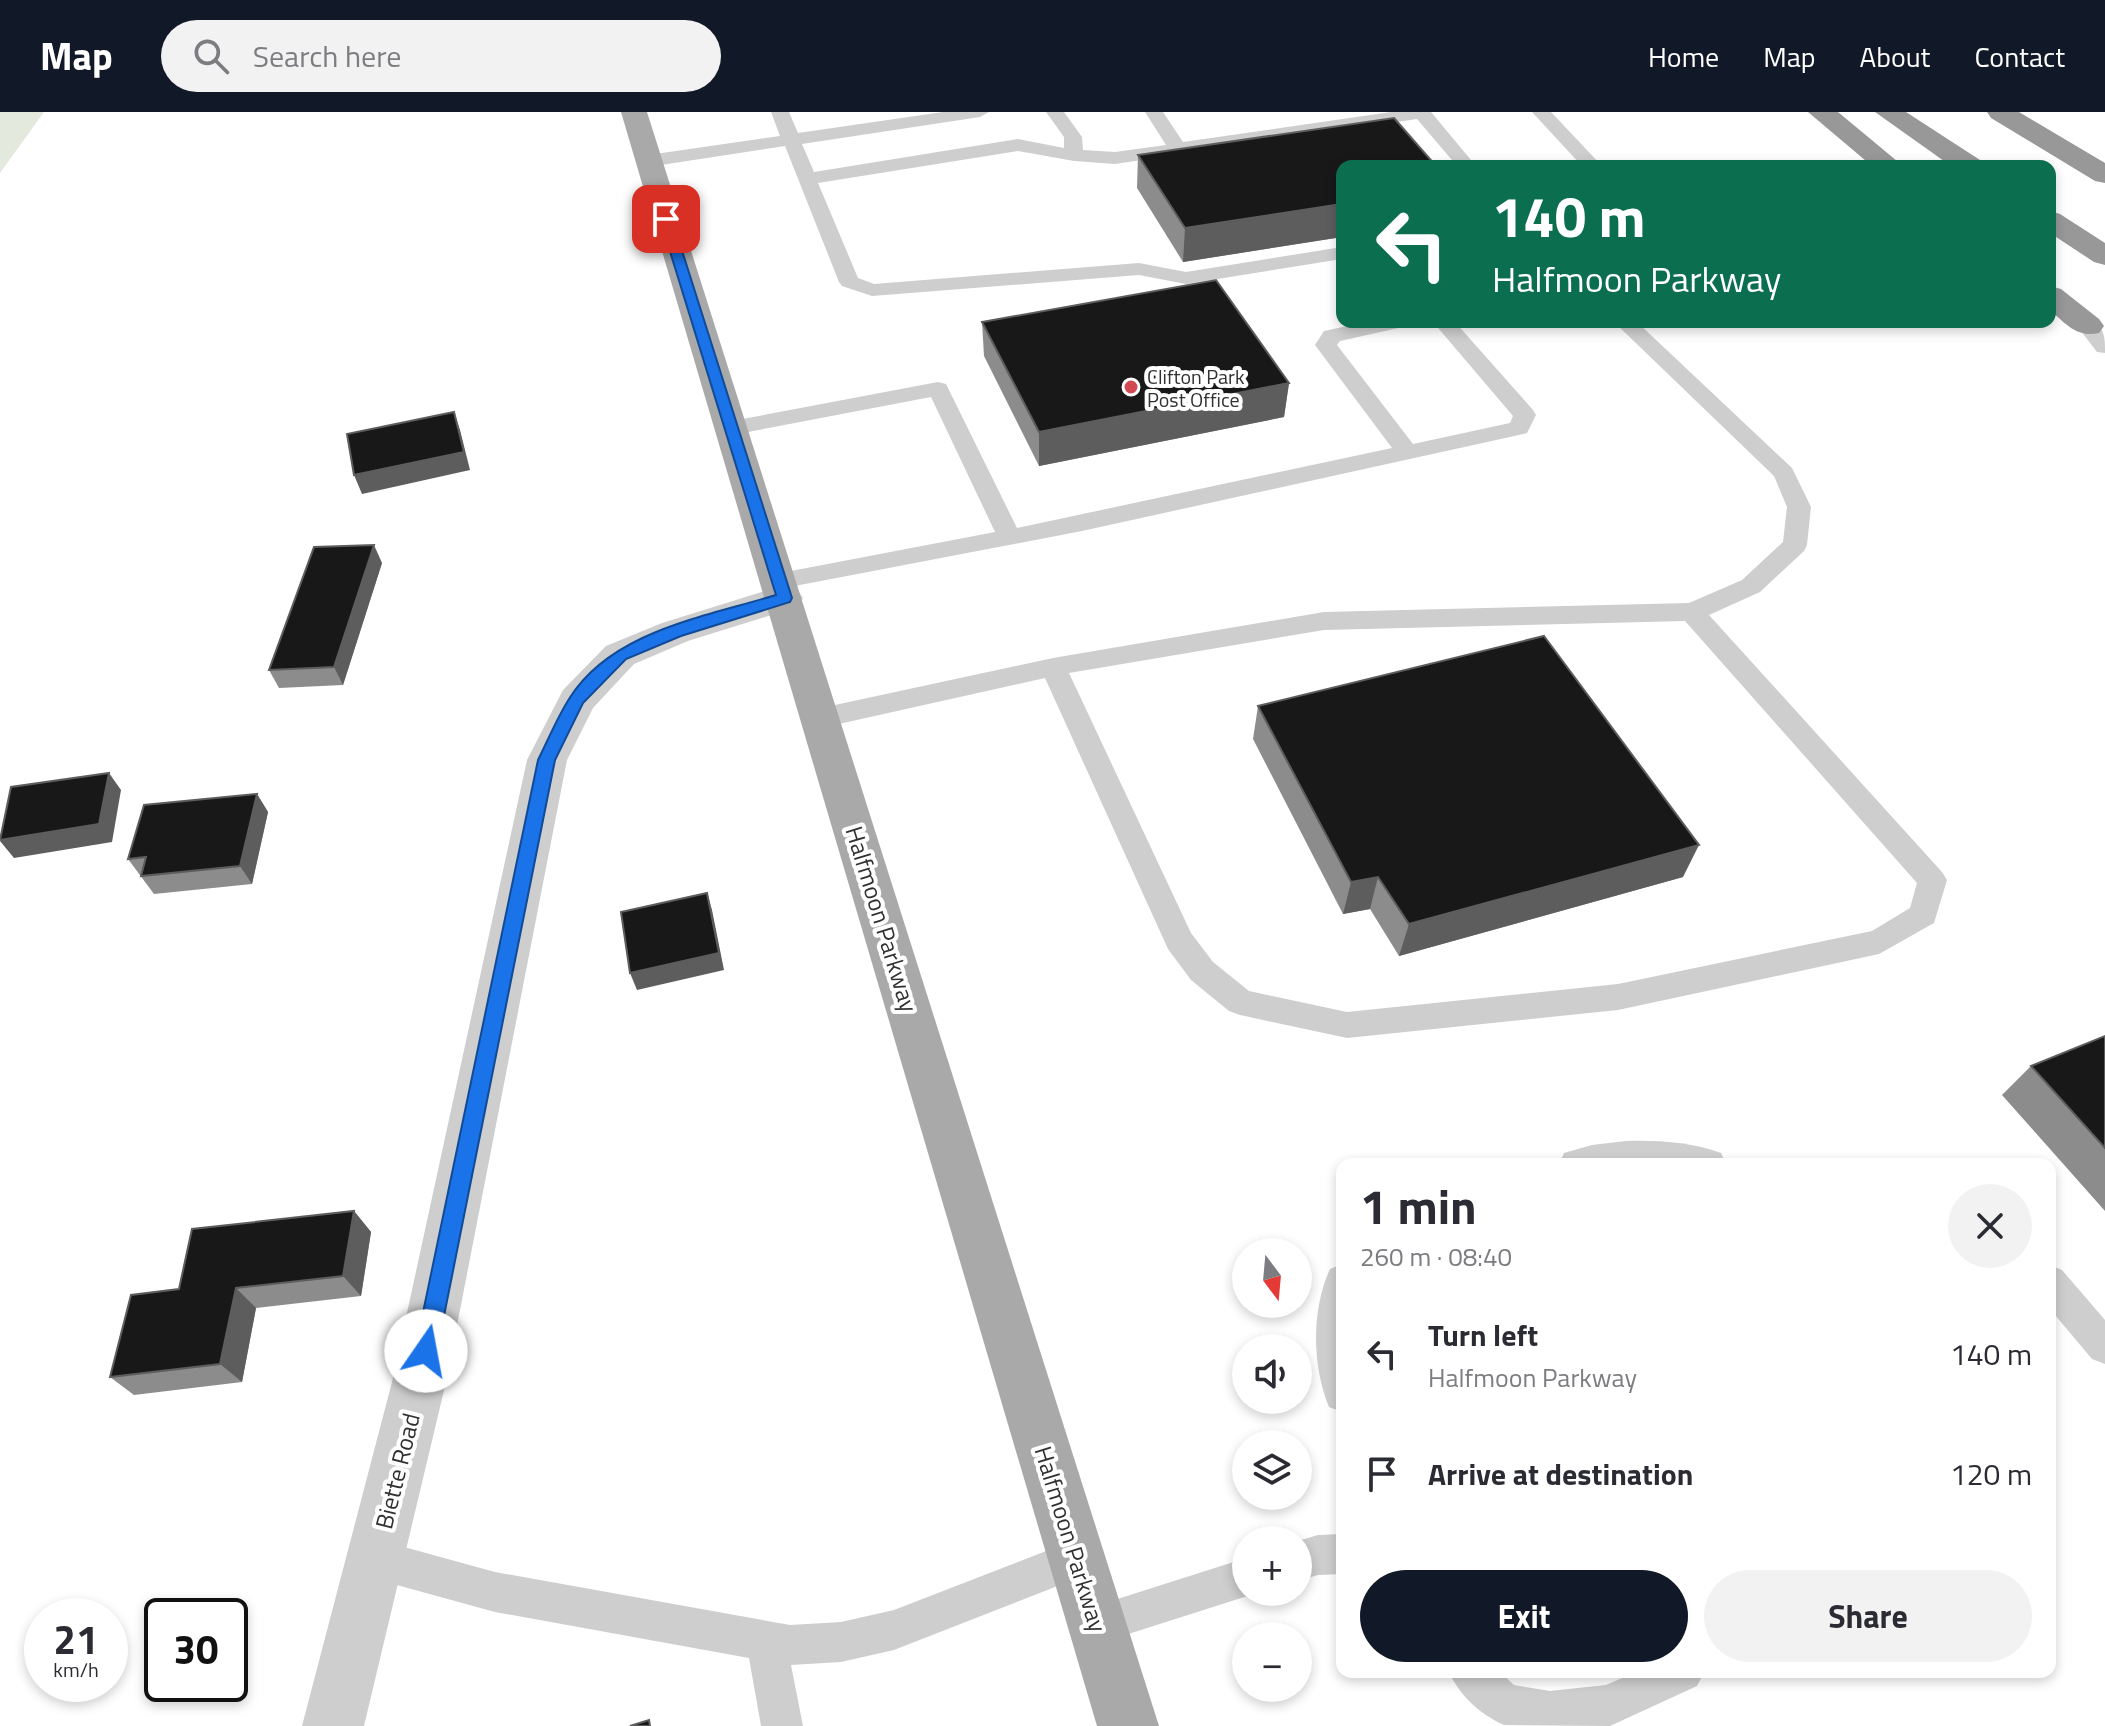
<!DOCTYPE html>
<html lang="en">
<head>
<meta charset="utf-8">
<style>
	:root { --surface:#fff; --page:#f2f2f3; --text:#2b2b33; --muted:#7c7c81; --accent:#111827 }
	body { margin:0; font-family:"Titillium Web",sans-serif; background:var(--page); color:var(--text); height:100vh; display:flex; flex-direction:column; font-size:30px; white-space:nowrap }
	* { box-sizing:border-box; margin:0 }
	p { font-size:26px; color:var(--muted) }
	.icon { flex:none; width:44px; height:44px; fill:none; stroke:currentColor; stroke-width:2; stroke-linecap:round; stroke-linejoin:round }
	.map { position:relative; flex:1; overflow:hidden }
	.side { position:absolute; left:1336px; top:1046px; width:720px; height:520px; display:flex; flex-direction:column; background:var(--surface); border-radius:16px; box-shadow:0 4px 12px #0003 }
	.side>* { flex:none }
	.guide { position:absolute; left:1336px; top:48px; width:720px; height:168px; border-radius:16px; box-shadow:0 4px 12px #0003; background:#0b6e4f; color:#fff; overflow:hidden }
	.needle { width:52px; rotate:164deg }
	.tools { position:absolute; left:1232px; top:1126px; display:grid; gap:16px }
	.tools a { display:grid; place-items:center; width:80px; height:80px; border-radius:50%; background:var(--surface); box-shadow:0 4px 12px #0003; font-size:40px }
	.speed { position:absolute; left:24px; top:1486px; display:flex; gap:16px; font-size:40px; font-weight:700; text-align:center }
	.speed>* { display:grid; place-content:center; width:104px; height:104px; border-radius:50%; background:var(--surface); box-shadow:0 4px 12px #0003; line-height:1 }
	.speed small { font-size:20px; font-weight:400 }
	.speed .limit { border:4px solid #111; border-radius:12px; background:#fff; color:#111 }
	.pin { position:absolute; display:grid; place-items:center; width:68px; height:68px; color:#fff; margin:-34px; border-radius:16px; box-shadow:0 4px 12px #0006 }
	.me { position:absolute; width:88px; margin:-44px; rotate:12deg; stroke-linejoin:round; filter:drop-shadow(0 0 6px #0008) }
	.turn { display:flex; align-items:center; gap:28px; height:168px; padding:0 24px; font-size:36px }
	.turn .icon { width:104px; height:104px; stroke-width:2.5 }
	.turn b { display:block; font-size:56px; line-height:68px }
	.round { display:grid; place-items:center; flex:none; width:84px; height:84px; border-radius:42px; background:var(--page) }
	.overview { display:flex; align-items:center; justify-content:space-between; height:136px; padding:0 24px }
	h1 { font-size:48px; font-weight:700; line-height:60px }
	.primary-button { display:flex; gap:16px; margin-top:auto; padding:16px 24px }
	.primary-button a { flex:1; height:92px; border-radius:48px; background:var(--accent); color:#fff; font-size:32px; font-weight:700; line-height:92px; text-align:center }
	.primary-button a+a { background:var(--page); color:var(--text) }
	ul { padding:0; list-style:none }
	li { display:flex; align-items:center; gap:24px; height:120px; padding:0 24px }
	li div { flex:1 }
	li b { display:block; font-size:30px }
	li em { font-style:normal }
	header { display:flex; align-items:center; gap:48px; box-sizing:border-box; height:112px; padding:0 40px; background:var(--accent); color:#fff }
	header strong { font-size:38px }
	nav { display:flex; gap:44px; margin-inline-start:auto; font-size:28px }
	.search { width:560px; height:72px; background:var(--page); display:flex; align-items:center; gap:20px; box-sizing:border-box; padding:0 28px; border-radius:44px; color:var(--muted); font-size:30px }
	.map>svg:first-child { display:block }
	.green { fill:#e4e9de }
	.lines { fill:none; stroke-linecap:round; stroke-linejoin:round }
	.service { fill:#cecece; fill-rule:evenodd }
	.minor { fill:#cecece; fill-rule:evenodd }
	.primary { fill:#a9a9a9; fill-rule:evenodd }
	.motorway { fill:#989898; fill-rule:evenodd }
	.wall { fill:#8c8c8c }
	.shaded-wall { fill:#5d5d5d }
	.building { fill:#181818; stroke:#5d5d5d; stroke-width:2 }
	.route { fill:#1a73e8; stroke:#114b97; stroke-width:2 }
	.poi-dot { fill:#d14953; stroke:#fff; stroke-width:3 }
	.labels { text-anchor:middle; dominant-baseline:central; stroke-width:8; stroke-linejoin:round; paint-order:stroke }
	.far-poi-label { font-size:20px; fill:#313131; stroke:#fff; text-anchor:start }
	.street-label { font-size:24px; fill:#313131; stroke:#fff }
</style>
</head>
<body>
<header>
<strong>Map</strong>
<div class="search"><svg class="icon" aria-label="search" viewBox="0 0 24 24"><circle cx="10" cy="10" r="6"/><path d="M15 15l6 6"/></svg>Search here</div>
<nav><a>Home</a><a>Map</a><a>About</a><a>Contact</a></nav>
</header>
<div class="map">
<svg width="2105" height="1614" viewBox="0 0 2105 1614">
	<rect width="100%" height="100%" fill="#fff"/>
	<path class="green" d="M0,0H44L0,61Z"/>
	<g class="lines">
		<g class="service">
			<path d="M771,0H789L798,21L943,0H989L980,5L802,32L814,60L1018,27L1064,36V25L1046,0H1064L1082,25L1083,38L1115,40L1166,33L1145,0H1163L1183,30L1391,0H1431L1476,54H1457L1417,7L1115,52L1074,49L1018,39L818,71L858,166L874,172L1139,151L1186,160L1342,135V147L1186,172L1139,163L872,184L842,174L839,170L785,34L648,55L639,49L648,43L780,24Z"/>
			<path d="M1532,0H1551L1602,54H1582Z"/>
			<path d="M2088,208C2105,212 2105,226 2105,241L2097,240L2077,214Z"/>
			<path d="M1366,210H1406L1403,215L1340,229L1337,233L1413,332L1510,311L1513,304L1433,210H1455L1533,298L1536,303L1527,321L1519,323L1082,419L779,477L770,475L766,469L770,463L995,420L931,285L732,323L724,321L721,316L724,311L732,309L938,270L946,272L1017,416L1392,336L1315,233L1324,219Z"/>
			<path d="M1614,210H1637L1792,356L1811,395L1807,433L1804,439L1760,480L1709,503L1942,760L1947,768L1934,811L1879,842L1618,898L1347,926L1240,903L1229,899L1191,868L1168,837L1045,566L821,616L811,613L807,606L811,599L821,596L1053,546L1324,500L1689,491L1742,468L1783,430L1787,395L1774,364ZM1685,509L1917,771L1910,796L1872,819L1618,872L1347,900L1249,879L1213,850L1191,821L1069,561L1324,518Z"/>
			<path d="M1626,1029C1657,1028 1691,1030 1721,1041L1726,1052H1559L1564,1041L1592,1033Z"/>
			<path d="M1342,1152V1300L1329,1295C1312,1254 1311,1198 1330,1157Z"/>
			<path d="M2050,1153L2062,1158L2105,1208V1252L2092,1247L2050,1197Z"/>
			<path d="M1342,1422V1462L1318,1463L1298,1469V1429L1318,1423Z"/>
			<path d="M375,1427L495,1460L790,1513L841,1510L894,1498L1077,1427L1091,1433L1097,1447L1091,1461L894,1538L841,1550L791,1553L803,1614H761L749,1546L495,1500L375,1467L361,1461L355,1447L361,1433Z"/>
			<path d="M1246,1446V1480H1260L1097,1532L1083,1526L1077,1512L1083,1498Z"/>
			<path d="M1449,1560H1500L1514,1573L1550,1579L1606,1573L1636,1560H1704L1697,1574L1610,1614L1504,1613C1481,1603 1459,1583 1449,1560Z"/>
		</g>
		<path class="minor" d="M784,473L797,477L803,486L797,495L688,529L634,552L593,596L567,648L446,1270L364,1614H302L392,1270L527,648L563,578L606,534L662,511Z"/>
		<path class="primary" d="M621,0H647L1159,1614H1097Z"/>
		<g class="motorway">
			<path d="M1808,0H1838L1903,54H1872Z"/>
			<path d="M1875,0H1906L1980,48L1984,54H1951Z"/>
			<path d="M1987,0H2019L2105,51V71L2095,69L1991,6Z"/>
			<path d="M2050,99L2060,102L2105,131V153L2094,150L2050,121Z"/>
			<path d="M2050,174L2061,177L2099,207L2104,214L2099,221C2077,226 2066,212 2050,198Z"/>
		</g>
	</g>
	<g class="wall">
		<path d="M1138,43L1342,54V125L1183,150L1137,76Z"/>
		<path d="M982,210L1289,271L1284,305L1039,354L984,244Z"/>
		<path d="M382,451L343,573L279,576L269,558Z"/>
		<path d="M1258,594L1683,765L1399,844L1370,797L1343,802L1253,627Z"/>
		<path d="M257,682L268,700L252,772L154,782L128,747Z"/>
		<path d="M2105,924V1099L2002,983L2031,954Z"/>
		<path d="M354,1099L371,1120L361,1184L256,1196L242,1270L134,1283L110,1265L179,1177Z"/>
	</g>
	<g class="shaded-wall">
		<path d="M1342,92V125L1183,150L1185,116Z"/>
		<path d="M1289,271L1284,305L1039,354V320Z"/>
		<path d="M454,300L460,318L470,358L362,382L354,363Z"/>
		<path d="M374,433L382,451L343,573L334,555Z"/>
		<path d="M109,661L121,678L112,730L14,746L0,729Z"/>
		<path d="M257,682L268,700L252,772L240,754Z"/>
		<path d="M1699,733L1683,765L1399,844L1409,812Z"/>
		<path d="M1378,765L1370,797L1343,802L1351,770Z"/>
		<path d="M707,781L712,798L724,858L637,878L630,861Z"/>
		<path d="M354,1099L371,1120L361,1184L343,1164Z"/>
		<path d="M236,1176L256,1196L242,1270L220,1252Z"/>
	</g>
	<g class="building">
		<path d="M1394,6L1436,54H1342V92L1185,116L1138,43Z"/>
		<path d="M1216,168L1289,271L1039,320L982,210Z"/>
		<path d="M454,300L464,340L354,363L347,322Z"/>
		<path d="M374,433L334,555L269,558L314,435Z"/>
		<path d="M1544,524L1699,733L1409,812L1378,765L1351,770L1258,594Z"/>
		<path d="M109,661L99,712L0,728L11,675Z"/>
		<path d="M257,682L240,754L141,764L146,745L128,747L144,693Z"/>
		<path d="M707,781L719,841L630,861L621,800Z"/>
		<path d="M2105,924V1036L2031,954Z"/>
		<path d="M354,1099L343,1164L236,1176L220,1252L110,1265L131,1183L179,1177L192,1117Z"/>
		<path d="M649,1608L650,1614H630Z"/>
	</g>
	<path class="route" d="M666,103L672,107L792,486L790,490L681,524L626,547L583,591L555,648L437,1239L433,1246L426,1249L418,1246L415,1239L538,648C548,628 557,606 569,587C611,519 705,505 776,483L660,107Z"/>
	<circle class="poi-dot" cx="1131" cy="275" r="8"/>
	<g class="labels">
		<g class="far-poi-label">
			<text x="1147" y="264">Clifton Park<tspan x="1147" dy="23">Post Office</tspan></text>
		</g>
		<g class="street-label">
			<text transform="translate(882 807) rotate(73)">Halfmoon Parkway</text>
			<text transform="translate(397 1359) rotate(-76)">Biette Road</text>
			<text transform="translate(1071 1427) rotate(73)">Halfmoon Parkway</text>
		</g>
	</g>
</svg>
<div class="tools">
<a><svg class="needle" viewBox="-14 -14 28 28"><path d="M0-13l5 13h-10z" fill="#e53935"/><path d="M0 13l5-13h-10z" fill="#7c7c81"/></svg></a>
<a><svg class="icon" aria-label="sound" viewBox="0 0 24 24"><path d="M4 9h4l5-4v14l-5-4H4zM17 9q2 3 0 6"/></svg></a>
<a><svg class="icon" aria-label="layers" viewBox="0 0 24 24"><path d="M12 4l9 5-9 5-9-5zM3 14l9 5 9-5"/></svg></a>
<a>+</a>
<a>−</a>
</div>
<div class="speed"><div>21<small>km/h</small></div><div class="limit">30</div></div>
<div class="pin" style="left:666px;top:107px;background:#d93025"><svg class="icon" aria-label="arrive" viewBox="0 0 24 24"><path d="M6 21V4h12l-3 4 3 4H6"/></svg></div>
<svg class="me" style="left:426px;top:1239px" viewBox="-20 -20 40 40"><circle r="19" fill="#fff"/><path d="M0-13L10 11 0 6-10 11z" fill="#1a73e8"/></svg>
<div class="guide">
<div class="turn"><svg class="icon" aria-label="left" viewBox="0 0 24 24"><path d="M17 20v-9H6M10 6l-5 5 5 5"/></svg><div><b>140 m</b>Halfmoon Parkway</div></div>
</div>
<section class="side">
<div class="overview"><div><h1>1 min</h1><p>260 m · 08:40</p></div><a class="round"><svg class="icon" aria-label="close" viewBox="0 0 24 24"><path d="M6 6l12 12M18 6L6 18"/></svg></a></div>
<ul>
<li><svg class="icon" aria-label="left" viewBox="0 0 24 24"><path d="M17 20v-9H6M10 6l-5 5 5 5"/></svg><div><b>Turn left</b><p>Halfmoon Parkway</p></div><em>140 m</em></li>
<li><svg class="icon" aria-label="arrive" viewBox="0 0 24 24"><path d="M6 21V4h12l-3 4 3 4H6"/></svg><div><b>Arrive at destination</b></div><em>120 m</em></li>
</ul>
<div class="primary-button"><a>Exit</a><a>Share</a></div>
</section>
</div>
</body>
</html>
